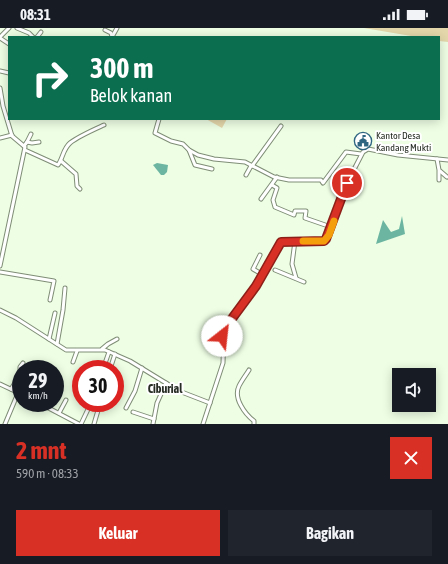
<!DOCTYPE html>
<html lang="id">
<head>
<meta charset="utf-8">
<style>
	:root { --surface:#171b24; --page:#20242c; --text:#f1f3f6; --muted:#9ea1a6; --accent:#d93025 }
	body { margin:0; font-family:"Asap Condensed",sans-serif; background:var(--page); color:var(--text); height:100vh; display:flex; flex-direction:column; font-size:15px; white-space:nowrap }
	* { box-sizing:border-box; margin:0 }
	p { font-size:13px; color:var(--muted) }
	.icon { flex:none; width:22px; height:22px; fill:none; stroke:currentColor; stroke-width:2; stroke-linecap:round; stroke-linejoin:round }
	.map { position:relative; height:396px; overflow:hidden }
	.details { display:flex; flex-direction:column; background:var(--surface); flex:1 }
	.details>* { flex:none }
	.banner { position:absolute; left:8px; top:8px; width:432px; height:84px; border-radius:0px; box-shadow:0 2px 10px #0003; background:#0b6e4f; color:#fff; overflow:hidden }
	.tools { position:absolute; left:392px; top:340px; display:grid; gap:8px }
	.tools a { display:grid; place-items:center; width:44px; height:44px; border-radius:0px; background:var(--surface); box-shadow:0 2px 10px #0003; font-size:20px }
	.speed { position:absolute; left:12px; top:332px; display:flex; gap:8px; font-size:20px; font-weight:700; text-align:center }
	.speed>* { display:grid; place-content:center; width:52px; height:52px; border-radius:50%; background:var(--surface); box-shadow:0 2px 10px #0003; line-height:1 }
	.speed small { font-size:10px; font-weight:400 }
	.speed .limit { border:6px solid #d22; background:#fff; color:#111 }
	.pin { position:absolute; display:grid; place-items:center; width:34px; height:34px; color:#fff; margin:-17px; border:2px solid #fff; border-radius:50%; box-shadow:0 1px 4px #0007 }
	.me { position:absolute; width:44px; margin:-22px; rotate:29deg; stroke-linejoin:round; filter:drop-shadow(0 0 3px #0008) }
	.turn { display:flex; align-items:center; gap:14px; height:84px; padding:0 16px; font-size:18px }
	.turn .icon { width:52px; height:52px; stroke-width:2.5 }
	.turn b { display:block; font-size:28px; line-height:34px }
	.round { display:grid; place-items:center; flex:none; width:42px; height:42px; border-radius:0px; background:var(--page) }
	.headline { display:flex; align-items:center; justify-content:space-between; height:68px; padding:0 16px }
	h1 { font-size:24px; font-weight:700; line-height:30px; color:var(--accent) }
	.action { display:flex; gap:8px; margin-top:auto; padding:8px 16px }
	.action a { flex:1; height:46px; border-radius:0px; background:var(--accent); color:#fff; font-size:16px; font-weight:700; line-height:46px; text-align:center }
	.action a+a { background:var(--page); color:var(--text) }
	.status { display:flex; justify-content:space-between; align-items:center; height:28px; padding:0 20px; background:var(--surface); direction:ltr }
	.status svg { height:11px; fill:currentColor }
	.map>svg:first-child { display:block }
	.green { fill:#e4d7ab }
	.water { fill:#6cb6a1 }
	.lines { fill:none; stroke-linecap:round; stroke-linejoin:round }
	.minor-casing { stroke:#7f8d76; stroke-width:5 }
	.minor { stroke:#fff; stroke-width:3 }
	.route-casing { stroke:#8d1f18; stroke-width:10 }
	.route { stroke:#d93025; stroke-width:7 }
	.slow { stroke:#f59e0b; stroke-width:7 }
	.labels { text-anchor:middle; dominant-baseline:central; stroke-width:4; stroke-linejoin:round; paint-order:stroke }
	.poi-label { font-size:10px; fill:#272d24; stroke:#fff; text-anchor:start }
	.quarter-label { font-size:12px; font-weight:bold; fill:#272d24; stroke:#fff }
</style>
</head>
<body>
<div class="status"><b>08:31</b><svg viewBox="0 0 49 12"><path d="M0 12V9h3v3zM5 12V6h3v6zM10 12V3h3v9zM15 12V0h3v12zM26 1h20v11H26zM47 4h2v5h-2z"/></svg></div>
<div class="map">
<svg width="448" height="396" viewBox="0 0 448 396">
	<rect width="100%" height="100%" fill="#edfee4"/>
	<g class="green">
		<path d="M364,0H448V14L439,13V9H417Z"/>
		<path d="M206,91H227L222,100Z"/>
	</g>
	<g class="water">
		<path d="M157,135L168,137L167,144L164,147H161L153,137Z"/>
		<path d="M402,188L405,206L376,216L383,192L391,204L399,201Z"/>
	</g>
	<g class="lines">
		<defs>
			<g id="minor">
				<path d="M17,0L29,5L33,9"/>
				<path d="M105,2L111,5L112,9"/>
				<path d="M0,9L9,0"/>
				<path d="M37,9L41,4"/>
				<path d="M112,9L117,0"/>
				<path d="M0,10L9,16"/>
				<path d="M0,43L9,45"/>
				<path d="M0,60L3,78L12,108L25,119L0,238"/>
				<path d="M159,91L155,105L171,113L183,116L189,122L198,127L214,131L245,134L274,149L289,152H321L323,155L346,124L361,126"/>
				<path d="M0,110L12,107"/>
				<path d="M27,114L31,106"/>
				<path d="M24,118L27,114L32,115L39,114"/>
				<path d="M25,122L58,137C63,130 63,121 70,115C79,108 93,102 104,97"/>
				<path d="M189,122L195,137L212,141"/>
				<path d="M437,131L439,142V152"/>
				<path d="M61,133L76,146L77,158L80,161"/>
				<path d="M252,138L281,98"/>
				<path d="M440,143L447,149"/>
				<path d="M246,147L251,138"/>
				<path d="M272,157L277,160L273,172L275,179L294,187L295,183H306L305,190L331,199"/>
				<path d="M261,171L277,149"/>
				<path d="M295,213L292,236L296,250"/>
				<path d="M260,227L253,241L263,247"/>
				<path d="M275,242L304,254"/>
				<path d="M0,244L54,253L50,272"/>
				<path d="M0,282L16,290L66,322H105L130,333L179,363L210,375"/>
				<path d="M49,311L55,285"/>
				<path d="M57,316L63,282L65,260"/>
				<path d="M102,321L108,316L117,311"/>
				<path d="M73,334L77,323"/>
				<path d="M111,338L115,326"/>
				<path d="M103,341L109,324"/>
				<path d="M249,342C246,347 242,352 239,358C233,370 245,386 254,393V396"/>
				<path d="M0,356L21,366"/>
				<path d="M11,361L20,347V339L23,335"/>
				<path d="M39,375L79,396"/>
				<path d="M126,380L135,363L142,340"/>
				<path d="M133,384L154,391"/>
				<path d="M59,385L66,372"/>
				<path d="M5,396L18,365"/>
				<path d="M81,396L91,375"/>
				<path d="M94,396L99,379"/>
				<path d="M153,396L157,375L166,355"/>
				<path d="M203,396L223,335L224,303L256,258L281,214L324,213L326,211L347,155L363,124L368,121L398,127L448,132"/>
			</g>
		</defs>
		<use href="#minor" class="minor-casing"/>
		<use href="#minor" class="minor"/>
	</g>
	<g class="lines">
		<defs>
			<path id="route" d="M222,308L225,300L256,258L281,214L324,213L326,211L347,155"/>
		</defs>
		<use href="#route" class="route-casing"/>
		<use href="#route" class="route"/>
		<path class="slow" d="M303,213H324L329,207L334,193"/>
	</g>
	<defs>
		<symbol id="civic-ring" viewBox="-11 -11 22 22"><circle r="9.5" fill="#fff" stroke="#306681" stroke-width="1.5"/><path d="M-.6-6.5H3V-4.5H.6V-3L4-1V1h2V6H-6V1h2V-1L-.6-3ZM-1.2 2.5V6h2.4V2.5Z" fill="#306681"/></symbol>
	</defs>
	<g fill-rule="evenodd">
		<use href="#civic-ring" x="353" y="103" width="20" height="20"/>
	</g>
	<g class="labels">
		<g class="poi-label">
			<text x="376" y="107">Kantor Desa<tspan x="376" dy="12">Kandang Mukti</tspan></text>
		</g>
		<g class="quarter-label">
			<text x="165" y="361">Ciburial</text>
		</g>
	</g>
</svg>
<div class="tools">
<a><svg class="icon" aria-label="sound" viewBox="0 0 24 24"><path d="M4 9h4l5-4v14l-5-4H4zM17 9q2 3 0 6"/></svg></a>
</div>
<div class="speed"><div>29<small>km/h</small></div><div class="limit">30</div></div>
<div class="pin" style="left:347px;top:155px;background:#d93025"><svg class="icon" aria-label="arrive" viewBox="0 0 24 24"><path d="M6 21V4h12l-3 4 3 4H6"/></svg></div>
<svg class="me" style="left:222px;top:308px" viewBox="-20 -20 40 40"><circle r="19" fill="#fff"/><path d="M0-13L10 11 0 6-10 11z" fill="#d93025"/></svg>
<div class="banner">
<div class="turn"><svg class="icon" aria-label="right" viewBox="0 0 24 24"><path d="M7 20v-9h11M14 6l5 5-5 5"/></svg><div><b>300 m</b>Belok kanan</div></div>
</div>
</div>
<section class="details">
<div class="headline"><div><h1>2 mnt</h1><p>590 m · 08:33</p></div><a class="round" style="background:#d93025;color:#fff"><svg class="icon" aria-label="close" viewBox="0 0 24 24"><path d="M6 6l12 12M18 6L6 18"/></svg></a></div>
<div class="action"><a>Keluar</a><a>Bagikan</a></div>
</section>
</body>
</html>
